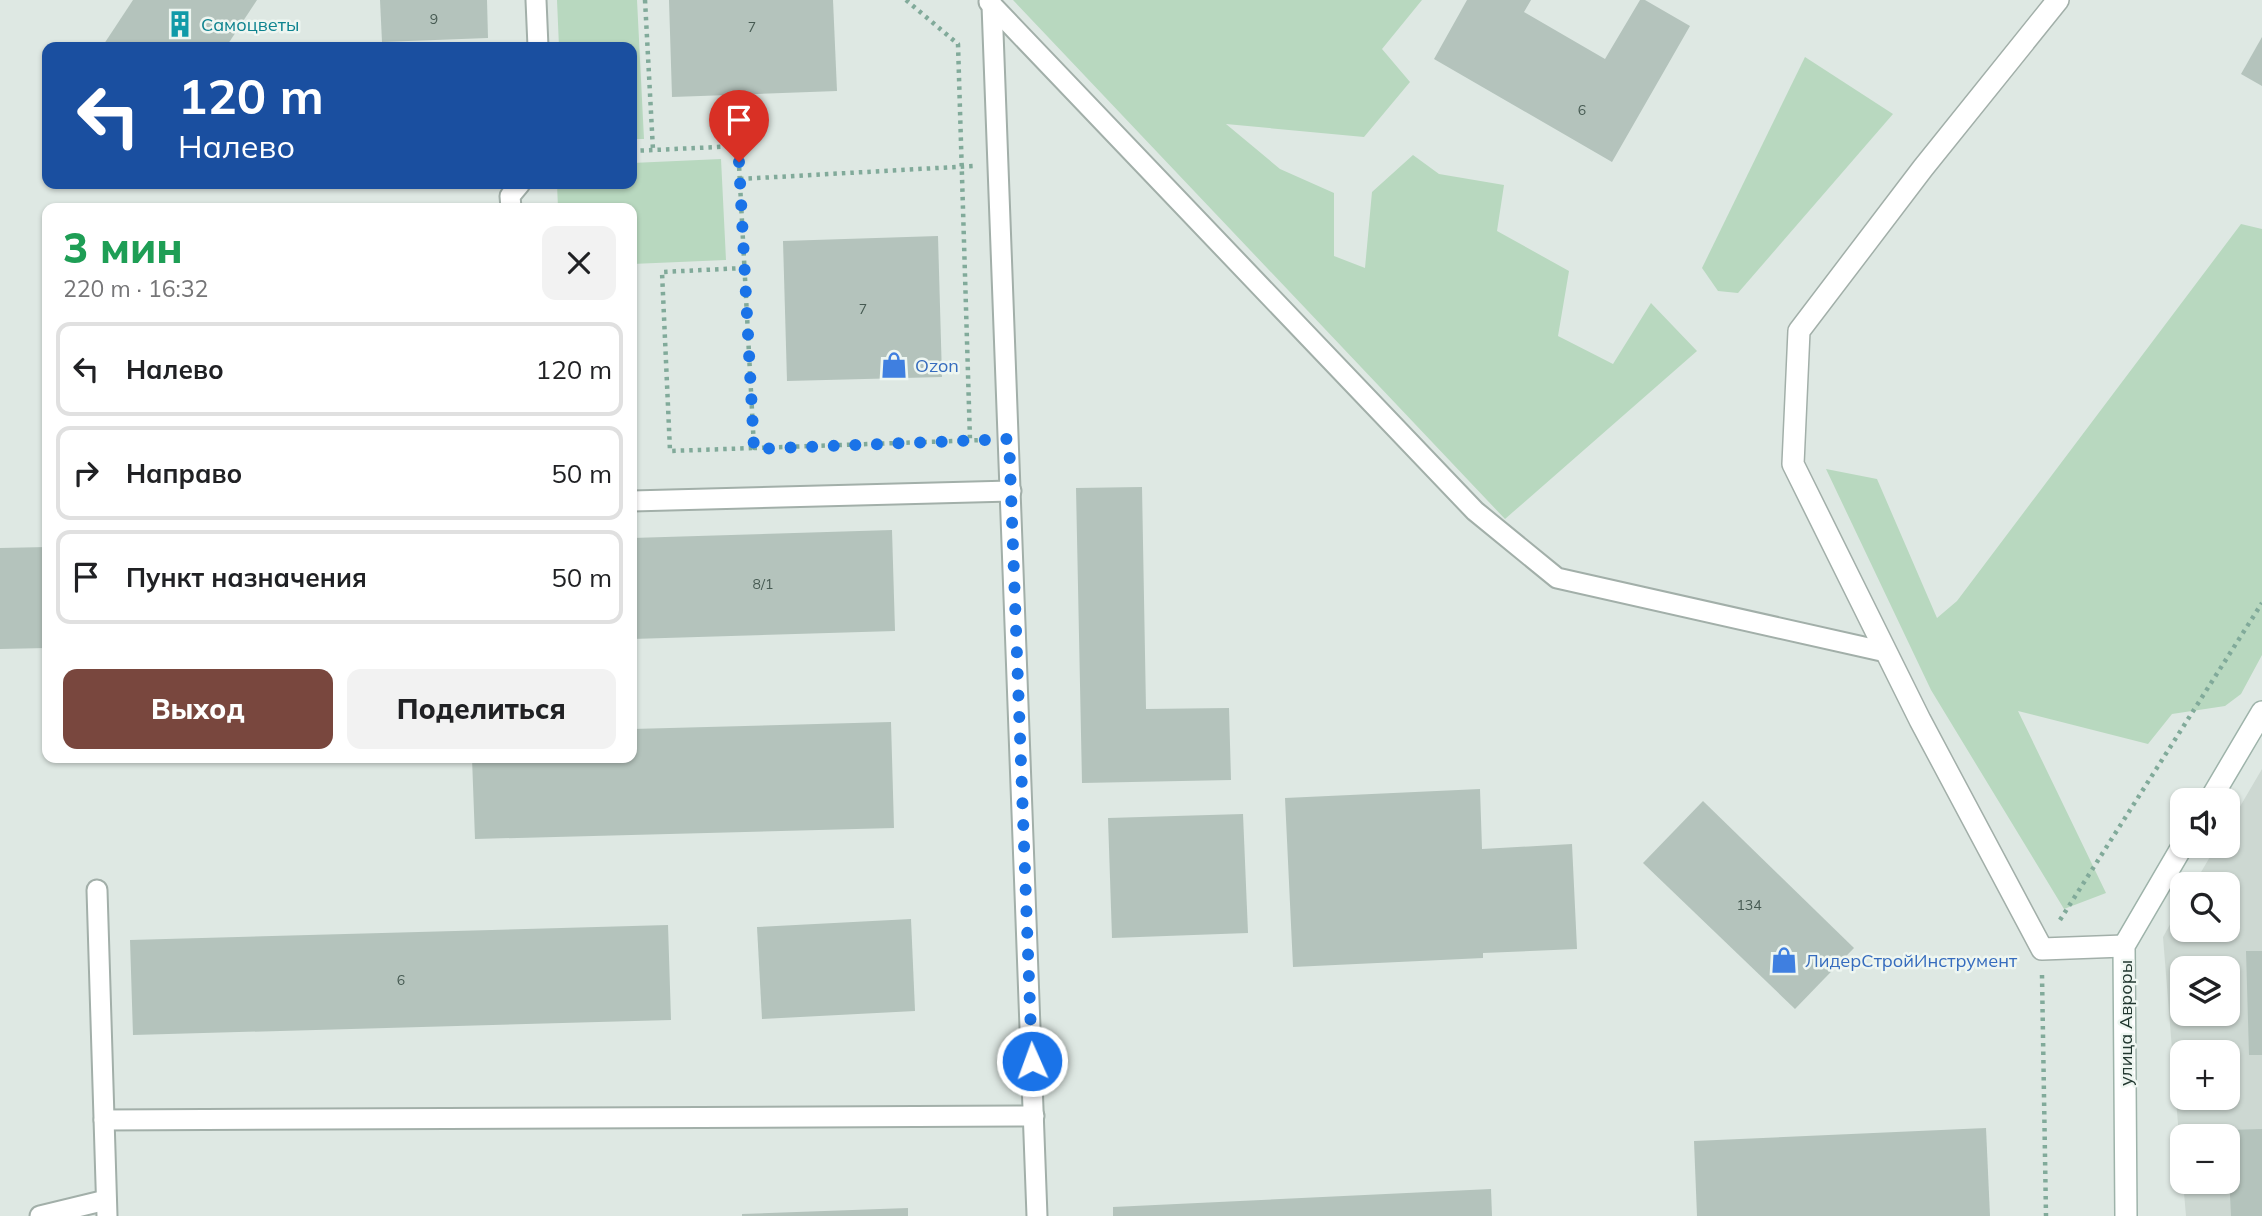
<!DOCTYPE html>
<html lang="ru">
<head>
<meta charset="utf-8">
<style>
	:root { --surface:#fff; --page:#f2f2f2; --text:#202124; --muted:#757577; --line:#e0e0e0; --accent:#79473e }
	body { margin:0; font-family:Mulish,sans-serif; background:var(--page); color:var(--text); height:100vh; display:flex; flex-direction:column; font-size:26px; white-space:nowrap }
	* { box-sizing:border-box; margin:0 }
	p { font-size:23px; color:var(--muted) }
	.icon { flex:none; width:38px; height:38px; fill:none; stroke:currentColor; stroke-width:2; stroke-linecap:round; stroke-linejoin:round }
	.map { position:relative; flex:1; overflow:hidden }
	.drawer { position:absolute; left:42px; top:203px; width:595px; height:560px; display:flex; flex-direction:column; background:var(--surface); border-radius:14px; box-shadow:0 2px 5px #0004 }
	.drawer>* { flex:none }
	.top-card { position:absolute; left:42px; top:42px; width:595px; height:147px; border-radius:14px; box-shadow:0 2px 5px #0004; background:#1a4fa0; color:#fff; overflow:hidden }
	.fabs { position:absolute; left:2170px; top:788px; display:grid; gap:14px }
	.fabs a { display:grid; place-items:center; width:70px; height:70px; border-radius:14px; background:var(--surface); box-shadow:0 2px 5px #0004; font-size:35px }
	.pin { position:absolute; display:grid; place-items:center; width:60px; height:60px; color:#fff; margin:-72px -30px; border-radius:50% 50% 50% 0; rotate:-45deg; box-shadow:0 0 7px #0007 }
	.pin .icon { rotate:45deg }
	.me { position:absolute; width:77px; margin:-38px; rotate:358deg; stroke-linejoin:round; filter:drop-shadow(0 0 5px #0008) }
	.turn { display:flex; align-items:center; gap:24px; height:147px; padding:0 21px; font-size:32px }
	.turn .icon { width:91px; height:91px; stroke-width:2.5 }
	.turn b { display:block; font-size:49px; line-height:60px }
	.round { display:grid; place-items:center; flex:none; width:74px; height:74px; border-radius:14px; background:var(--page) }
	.overview { display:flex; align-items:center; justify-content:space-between; height:119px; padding:0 21px }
	h1 { font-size:42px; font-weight:800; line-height:52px; color:#1e9e55 }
	.cta { display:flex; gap:14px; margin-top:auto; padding:14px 21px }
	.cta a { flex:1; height:80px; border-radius:14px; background:var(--accent); color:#fff; font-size:28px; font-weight:800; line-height:80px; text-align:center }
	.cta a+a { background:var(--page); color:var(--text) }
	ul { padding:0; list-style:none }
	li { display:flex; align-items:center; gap:21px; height:94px; margin:0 14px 10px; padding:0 7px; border:4px solid var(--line); border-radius:14px }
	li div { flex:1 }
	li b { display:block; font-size:26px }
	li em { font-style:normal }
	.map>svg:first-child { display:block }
	.built { fill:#cdd8d2; fill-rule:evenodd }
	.green { fill:#b8d8bf }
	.building { fill:#b4c3bc }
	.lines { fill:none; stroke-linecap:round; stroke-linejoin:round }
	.lane-casing { stroke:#a2afa9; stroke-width:23 }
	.street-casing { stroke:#a2afa9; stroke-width:24 }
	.secondary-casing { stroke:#9eb3aa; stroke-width:24 }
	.path { stroke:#81aa9a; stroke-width:4.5; stroke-dasharray:3.5 5; stroke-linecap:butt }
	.lane { stroke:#fff; stroke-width:19 }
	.street { stroke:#fff; stroke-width:21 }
	.secondary { stroke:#fff; stroke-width:21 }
	.route { stroke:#1a73e8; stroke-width:12; stroke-dasharray:0 21.6 }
	.labels { text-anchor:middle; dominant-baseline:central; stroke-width:5; stroke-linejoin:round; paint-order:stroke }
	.number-label { font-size:14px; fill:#465a52 }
	.culture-label { font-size:18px; fill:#0d838f; stroke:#eef6f1; text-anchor:start }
	.shop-label { font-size:18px; fill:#366cbe; stroke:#eef6f1; text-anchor:start }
	.street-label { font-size:18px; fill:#21372f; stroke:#eef6f1 }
</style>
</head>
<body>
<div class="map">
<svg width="2262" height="1216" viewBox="0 0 2262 1216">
	<rect width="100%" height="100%" fill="#dee8e3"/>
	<path class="built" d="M2262,769V1216H2186L2183,1181H2228V1136H2182V1174L2163,937L2182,903V929H2228V884H2194L2217,845H2228V827ZM2182,968H2228V1013H2182ZM2182,1052H2228V1097H2182Z"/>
	<g class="green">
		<path d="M557,0H637L644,139H632V47H559Z"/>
		<path d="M1013,0H1422L1382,49L1410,82L1364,137L1226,124L1280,169L1334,193V256L1365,268L1372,192L1413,155L1439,174L1504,185L1497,231L1569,271L1558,336L1613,364L1651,303L1697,351L1505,519Z"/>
		<path d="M1805,57L1893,114L1738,293L1718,291L1702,268Z"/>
		<path d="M721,159L726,260L632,264V208H558L557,184H632V163Z"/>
		<path d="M2241,224L2262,229V655L2241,694L2225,706L2172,714L2148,744L2018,711L2106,893L2064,909L1931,690L1826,469L1877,479L1937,618L1957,601Z"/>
	</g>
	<g class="building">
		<path d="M133,0H257L226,47H102Z"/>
		<path d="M380,0H487L488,38L382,42Z"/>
		<path d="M669,0H833L837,91L672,97Z"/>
		<path d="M1467,0H1531L1524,12L1605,59L1640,0H1645L1690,26L1612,162L1434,59Z"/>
		<path d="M2262,37V86L2241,74Z"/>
		<path d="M938,236L942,377L787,381L783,241Z"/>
		<path d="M1142,487L1146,709L1229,708L1231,780L1082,783L1076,488Z"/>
		<path d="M892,530L895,631L632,639V538Z"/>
		<path d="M47,547V648L0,649V548Z"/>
		<path d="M891,722L894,828L475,839L472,758H632V729Z"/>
		<path d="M1480,789L1482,849L1572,844L1577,949L1483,953V958L1293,967L1285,798Z"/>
		<path d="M1703,801L1854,948L1795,1009L1643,863Z"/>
		<path d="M1243,814L1248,933L1112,938L1108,818Z"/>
		<path d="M911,919L915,1011L762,1019L757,927Z"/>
		<path d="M668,925L671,1020L133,1035L130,940Z"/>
		<path d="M2246,951H2262V1055H2249Z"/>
		<path d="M1986,1128L1990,1216H1697L1694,1141Z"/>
		<path d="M2262,1129V1216H2231L2227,1130Z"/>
		<path d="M1491,1189L1492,1216H1113V1207Z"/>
		<path d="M908,1208V1216H742V1214Z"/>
	</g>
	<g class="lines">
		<defs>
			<g id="lane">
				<path d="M536,0L538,47"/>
				<path d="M989,2L1475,511L1557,578L1886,652"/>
				<path d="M992,5L1037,1216"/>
				<path d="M511,208L510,196L520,184"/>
				<path d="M632,501L1011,491"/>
				<path d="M97,890L107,1216"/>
				<path d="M104,1120L1034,1116"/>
				<path d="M40,1216L106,1200"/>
			</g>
			<path id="street" d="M2058,0L1923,168L1799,331L1793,464L1920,720L2042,949L2124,946"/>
			<g id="secondary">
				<path d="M2210,800L2262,712"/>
				<path d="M2126,1216L2124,946L2183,845"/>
			</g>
		</defs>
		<use href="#lane" class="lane-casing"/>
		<use href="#street" class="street-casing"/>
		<use href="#secondary" class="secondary-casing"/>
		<g class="path">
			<path d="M645,0L653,150"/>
			<path d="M906,0L958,44L970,440"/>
			<path d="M632,151L738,146L754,448L983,440"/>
			<path d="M740,179L973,166"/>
			<path d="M744,268L662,272L670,451L754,448"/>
			<path d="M2060,920L2262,603"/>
			<path d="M2042,975L2046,1216"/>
		</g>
		<use href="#lane" class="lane"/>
		<use href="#street" class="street"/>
		<use href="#secondary" class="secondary"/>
	</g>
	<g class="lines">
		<path class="route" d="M739,162L754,449L1009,439L1032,1061"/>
	</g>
	<defs>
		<symbol id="building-bare" viewBox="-9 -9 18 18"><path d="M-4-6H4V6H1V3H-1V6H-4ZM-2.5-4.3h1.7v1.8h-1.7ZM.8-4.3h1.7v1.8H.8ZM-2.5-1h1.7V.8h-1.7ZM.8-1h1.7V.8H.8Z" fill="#0f9aa8" stroke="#eef6f1" stroke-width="2.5" paint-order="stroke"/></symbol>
		<symbol id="shop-bare" viewBox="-9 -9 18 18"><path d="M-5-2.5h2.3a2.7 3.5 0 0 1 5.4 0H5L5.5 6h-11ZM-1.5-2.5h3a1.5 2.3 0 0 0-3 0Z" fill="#3f7fe0" stroke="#eef6f1" stroke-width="2.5" paint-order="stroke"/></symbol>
	</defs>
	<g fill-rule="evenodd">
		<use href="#building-bare" x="161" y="5" width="38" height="38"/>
		<use href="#shop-bare" x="875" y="346" width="38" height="38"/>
		<use href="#shop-bare" x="1765" y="941" width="38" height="38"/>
	</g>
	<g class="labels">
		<g class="number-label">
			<text x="434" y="19">9</text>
			<text x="752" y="27">7</text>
			<text x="1582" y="110">6</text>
			<text x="863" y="309">7</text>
			<text x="763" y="584">8/1</text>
			<text x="1749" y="905">134</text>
			<text x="401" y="980">6</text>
		</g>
		<g class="culture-label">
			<text x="201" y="24">Самоцветы</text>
		</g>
		<g class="shop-label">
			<text x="915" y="365">Ozon</text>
			<text x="1805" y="960">ЛидерСтройИнструмент</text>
		</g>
		<g class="street-label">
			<text transform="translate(2125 1023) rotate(-90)">улица Авроры</text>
		</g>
	</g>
</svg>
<div class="fabs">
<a><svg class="icon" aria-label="sound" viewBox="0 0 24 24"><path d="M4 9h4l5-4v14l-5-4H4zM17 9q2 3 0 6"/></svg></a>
<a><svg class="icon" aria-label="search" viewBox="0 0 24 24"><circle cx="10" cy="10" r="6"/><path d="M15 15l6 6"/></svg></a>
<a><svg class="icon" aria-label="layers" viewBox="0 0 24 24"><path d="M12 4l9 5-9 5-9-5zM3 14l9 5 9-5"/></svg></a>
<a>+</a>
<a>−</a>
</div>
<div class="pin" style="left:739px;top:162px;background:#d93025"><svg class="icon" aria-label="arrive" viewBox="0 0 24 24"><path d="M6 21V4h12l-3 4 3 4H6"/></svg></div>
<svg class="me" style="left:1032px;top:1061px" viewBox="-20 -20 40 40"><circle r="17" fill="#1a73e8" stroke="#fff" stroke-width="3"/><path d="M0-11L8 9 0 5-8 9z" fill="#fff"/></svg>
<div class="top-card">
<div class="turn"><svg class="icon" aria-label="left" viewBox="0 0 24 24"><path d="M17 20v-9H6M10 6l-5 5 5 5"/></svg><div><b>120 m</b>Налево</div></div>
</div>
<section class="drawer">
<div class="overview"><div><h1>3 мин</h1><p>220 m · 16:32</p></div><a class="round"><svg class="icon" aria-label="close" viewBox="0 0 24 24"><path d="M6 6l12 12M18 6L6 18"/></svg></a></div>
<ul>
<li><svg class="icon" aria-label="left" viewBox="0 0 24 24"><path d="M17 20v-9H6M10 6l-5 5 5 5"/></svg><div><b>Налево</b></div><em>120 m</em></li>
<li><svg class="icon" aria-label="right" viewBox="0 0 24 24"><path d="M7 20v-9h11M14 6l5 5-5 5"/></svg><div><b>Направо</b></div><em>50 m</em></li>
<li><svg class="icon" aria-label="arrive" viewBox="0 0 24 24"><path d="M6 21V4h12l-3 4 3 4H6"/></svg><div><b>Пункт назначения</b></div><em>50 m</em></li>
</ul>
<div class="cta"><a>Выход</a><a>Поделиться</a></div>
</section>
</div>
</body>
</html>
